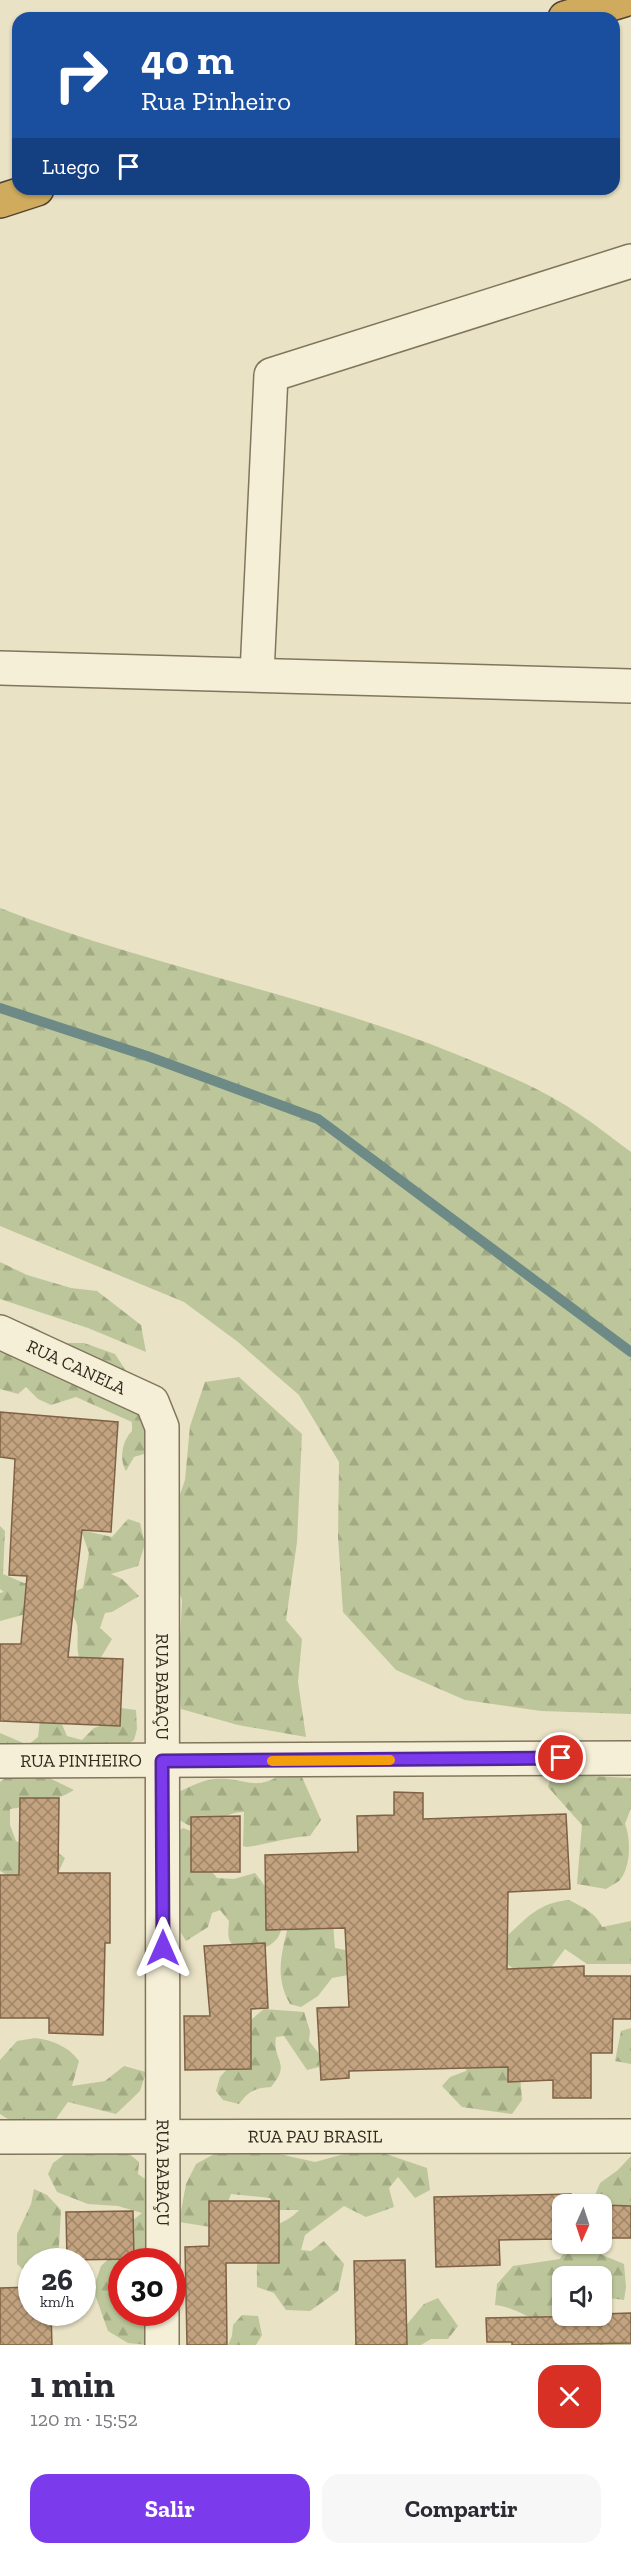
<!DOCTYPE html>
<html lang="es">
<head>
<meta charset="utf-8">
<style>
	:root { --surface:#fff; --page:#f7f7f7; --text:#2b2b33; --muted:#7c7c81; --accent:#7c3aed }
	body { margin:0; font-family:"Zilla Slab",serif; background:var(--page); color:var(--text); height:100vh; display:flex; flex-direction:column; font-size:22px; white-space:nowrap }
	* { box-sizing:border-box; margin:0 }
	p { font-size:20px; color:var(--muted) }
	.icon { flex:none; width:33px; height:33px; fill:none; stroke:currentColor; stroke-width:2; stroke-linecap:round; stroke-linejoin:round }
	.map { position:relative; height:2345px; overflow:hidden }
	.details { display:flex; flex-direction:column; background:var(--surface); flex:1 }
	.details>* { flex:none }
	.guide { position:absolute; left:12px; top:12px; width:608px; height:183px; border-radius:18px; box-shadow:0 2px 4px #0004; background:#1a4fa0; color:#fff; overflow:hidden }
	.needle { width:39px; rotate:183deg }
	.fabs { position:absolute; left:552px; top:2194px; display:grid; gap:12px }
	.fabs a { display:grid; place-items:center; width:60px; height:60px; border-radius:12px; background:var(--surface); box-shadow:0 2px 4px #0004; font-size:30px }
	.speed { position:absolute; left:18px; top:2248px; display:flex; gap:12px; font-size:30px; font-weight:700; text-align:center }
	.speed>* { display:grid; place-content:center; width:78px; height:78px; border-radius:50%; background:var(--surface); box-shadow:0 2px 4px #0004; line-height:1 }
	.speed small { font-size:15px; font-weight:400 }
	.speed .limit { border:9px solid #d22; background:#fff; color:#111 }
	.pin { position:absolute; display:grid; place-items:center; width:51px; height:51px; color:#fff; margin:-26px; border:3px solid #fff; border-radius:50%; box-shadow:0 2px 6px #0007 }
	.me { position:absolute; width:66px; margin:-33px; rotate:0deg; stroke-linejoin:round; filter:drop-shadow(0 0 4px #0008) }
	.turn { display:flex; align-items:center; gap:21px; height:126px; padding:0 30px; font-size:27px }
	.turn .icon { width:78px; height:78px; stroke-width:2.5 }
	.turn b { display:block; font-size:42px; line-height:51px }
	.then { display:flex; align-items:center; height:57px; padding:0 30px; background:#0003; gap:12px; font-size:22px }
	.round { display:grid; place-items:center; flex:none; width:63px; height:63px; border-radius:18px; background:var(--page) }
	.summary { display:flex; align-items:center; justify-content:space-between; height:102px; padding:0 30px }
	h1 { font-size:36px; font-weight:800; line-height:45px }
	.button { display:flex; gap:12px; margin-top:auto; padding:12px 30px }
	.button a { flex:1; height:69px; border-radius:18px; background:var(--accent); color:#fff; font-size:24px; font-weight:800; line-height:69px; text-align:center }
	.button a+a { background:var(--page); color:var(--text) }
	.map>svg:first-child { display:block }
	.forest { fill:url(#forest-firs) }
	.lines { fill:none; stroke-linecap:round; stroke-linejoin:round }
	.stream { stroke:#6e8a86; stroke-width:10 }
	.building { fill:url(#building-cross-hatch); stroke:#7f6245; stroke-width:1.5 }
	.street-casing { stroke:#82755d; stroke-width:36 }
	.highway-casing { stroke:#504331; stroke-width:36 }
	.street { stroke:#f5efd7; stroke-width:33 }
	.highway { stroke:#d0ab5e; stroke-width:33 }
	.route-casing { stroke:#51269a; stroke-width:15 }
	.route { stroke:#7c3aed; stroke-width:10 }
	.slow { stroke:#f59e0b; stroke-width:10 }
	.labels { text-anchor:middle; dominant-baseline:central; stroke-width:4.5; stroke-linejoin:round; paint-order:stroke }
	.street-label { font-size:18px; fill:#342b1f; stroke:#f1ecd3 }
</style>
</head>
<body>
<div class="map">
<svg width="631" height="2345" viewBox="0 0 631 2345">
	<defs>
		<pattern id="forest-firs" width="22" height="20" patternUnits="userSpaceOnUse" patternTransform="scale(1.5)"><rect width="22" height="20" fill="#bcc69a"/><path d="M5 1l3.5 6h-7zM16 11l3.5 6h-7z" fill="#a2aa84"/></pattern>
		<pattern id="building-cross-hatch" width="8" height="8" patternUnits="userSpaceOnUse" patternTransform="scale(1.5)"><rect width="8" height="8" fill="#c3a37f"/><path d="M0 0l8 8M0 8l8-8" fill="none" stroke="#9f8567"/></pattern>
	</defs>
	<rect width="100%" height="100%" fill="#e9e2c5"/>
	<g class="forest">
		<path d="M0,908C150,967 309,994 458,1055C498,1071 540,1088 576,1112C595,1124 613,1139 631,1152V1714L541,1711L465,1700L396,1670L343,1612L338,1537L339,1462L299,1395L238,1342L184,1302L0,1226Z"/>
		<path d="M0,1262L27,1275L71,1288L97,1291L141,1325L146,1352L88,1328L0,1299Z"/>
		<path d="M16,1325L32,1326L61,1343H84L115,1354L128,1374L160,1393L147,1453L134,1457L126,1471C119,1459 122,1441 132,1431V1422L76,1397L51,1405L38,1399L26,1387L18,1394L0,1389V1346Z"/>
		<path d="M239,1377L302,1434L297,1542L286,1620L302,1639L298,1682L306,1737L238,1725L181,1709L178,1682L170,1660L180,1638L182,1600L169,1564L172,1517L185,1480L190,1426L205,1382Z"/>
		<path d="M128,1519L140,1523L145,1544L138,1566L111,1574L122,1579L139,1596L112,1612L105,1613L100,1628L112,1639L100,1659L82,1663C70,1644 88,1622 66,1612L65,1595L83,1588L89,1553L81,1530L112,1537Z"/>
		<path d="M0,1526L5,1531L3,1574L24,1583L37,1584L30,1613L0,1621V1593L4,1592L0,1589Z"/>
		<path d="M114,1707L136,1710L137,1729L134,1740L120,1749H0V1733L28,1745L38,1737L40,1720L61,1722L67,1736L82,1740L94,1728L103,1725Z"/>
		<path d="M19,1768L35,1771L74,1790C54,1802 32,1806 10,1809V1825L16,1841L31,1848L53,1849L65,1858L52,1886L24,1884L0,1871V1782Z"/>
		<path d="M282,1774L302,1777L321,1820L310,1836C288,1837 269,1844 247,1847L243,1846L244,1812C223,1811 214,1830 194,1827C187,1826 179,1819 173,1816L174,1794C187,1788 200,1781 214,1779C245,1776 253,1793 282,1774Z"/>
		<path d="M552,1774L631,1778V1808L625,1824C631,1839 631,1868 619,1881C615,1884 610,1886 606,1889L577,1884L582,1825L548,1787Z"/>
		<path d="M183,1828L204,1836L205,1863L217,1878L234,1879L255,1873C268,1889 298,1927 270,1945C264,1949 254,1950 247,1952C228,1944 227,1942 229,1921L220,1910L212,1913L208,1927L186,1941L170,1915V1837Z"/>
		<path d="M569,1900C584,1908 595,1912 602,1927L631,1921V1964H587L565,1949L542,1979L526,1978L507,1964L508,1935C529,1916 539,1903 569,1900Z"/>
		<path d="M332,1913L335,1948L356,1952L348,1975L332,1978L318,1996L301,2007L290,2004C274,1976 282,1952 289,1922Z"/>
		<path d="M264,2009L304,2012L310,2031L309,2041L320,2055L319,2067L307,2070L284,2036L276,2037C272,2062 292,2062 271,2087C255,2088 249,2091 239,2104L223,2100L216,2091L220,2077L229,2067L246,2024Z"/>
		<path d="M631,2028V2064L615,2061L621,2031Z"/>
		<path d="M35,2038C52,2040 68,2046 79,2061L72,2086L105,2081L124,2066L146,2072L140,2091L116,2114L68,2102L50,2127L11,2121L0,2114V2060L17,2041Z"/>
		<path d="M467,2058L503,2065L520,2075L522,2100L512,2114L462,2107L442,2086L450,2077L466,2071Z"/>
		<path d="M229,2146L252,2148L315,2162L348,2153L386,2154L427,2168L430,2190L415,2198L398,2177L389,2188L394,2207L366,2217L344,2206L305,2235L301,2250L311,2251L324,2241L344,2264L338,2291L310,2311L286,2310L274,2293L257,2287C257,2267 255,2237 275,2226C284,2221 292,2218 299,2210H279L270,2198L231,2194L217,2228L179,2222L186,2184L196,2164Z"/>
		<path d="M72,2149L127,2152L139,2162L138,2174L155,2186L163,2240L145,2246L152,2262H122V2313H156L148,2345L128,2343L108,2331L93,2289L101,2266L122,2246L128,2224L142,2213L118,2206L88,2204L57,2192L48,2174L53,2163Z"/>
		<path d="M631,2156V2214L627,2224L602,2237V2205H591L600,2183L618,2170Z"/>
		<path d="M34,2189L47,2195L61,2210L58,2262H32L31,2277L17,2264V2234L31,2204Z"/>
		<path d="M569,2244H595L598,2253L624,2264L626,2287L624,2300L602,2297V2277H562V2316H595L631,2330V2345H557L559,2337C541,2324 517,2307 495,2305L497,2284L513,2266L560,2259Z"/>
		<path d="M438,2298L458,2326L448,2339H431L421,2345H354L365,2326L403,2329L424,2304Z"/>
		<path d="M242,2315L258,2316L262,2335L256,2345H228L232,2336L233,2325Z"/>
	</g>
	<g class="lines">
		<path class="stream" d="M0,1008L147,1056L318,1119L631,1352"/>
	</g>
	<g class="building">
		<path d="M0,1412L118,1422L111,1532L82,1530L68,1657L123,1659L120,1726L0,1721V1644H21L27,1576L9,1575L15,1459L0,1457Z"/>
		<path d="M394,1792L423,1793V1819L566,1814L570,1889L508,1892L507,1969L584,1966V1976H631V2019H613L612,2053H591V2098H553V2080L508,2082V2067L349,2071V2078L321,2080L317,2008L349,2007L345,1928L266,1930L265,1855L358,1852L357,1816L394,1815Z"/>
		<path d="M20,1798H59L58,1873H110V1943H105L103,2035L49,2033V2018H0V1875H19Z"/>
		<path d="M240,1816V1872H191V1817Z"/>
		<path d="M265,1943L268,2008L251,2009V2069L185,2070L184,2016H210L204,1946Z"/>
		<path d="M571,2194V2205H585H562V2239L499,2240L500,2265L436,2267L434,2197Z"/>
		<path d="M209,2201H279V2263H226L227,2345H187L185,2247L209,2246Z"/>
		<path d="M602,2205L631,2206V2238H602Z"/>
		<path d="M133,2211L134,2259L67,2260L66,2212Z"/>
		<path d="M405,2260L407,2345H356L354,2261Z"/>
		<path d="M32,2287V2313H51L52,2345H0V2288Z"/>
		<path d="M631,2313V2343L512,2345V2342H487L486,2318L602,2316V2314Z"/>
	</g>
	<g class="lines">
		<defs>
			<g id="street">
				<path d="M0,668L631,686"/>
				<path d="M257,674L271,375L631,261"/>
				<path id="s1" d="M0,1332L152,1402L162,1427L163,2262"/>
				<path id="s2" d="M0,1761L631,1758"/>
				<path id="s3" d="M0,2137L631,2136"/>
				<path d="M162,2345V2313"/>
			</g>
			<g id="highway">
				<path d="M565,18L624,0"/>
				<path d="M0,201L37,189"/>
			</g>
		</defs>
		<use href="#street" class="street-casing"/>
		<use href="#highway" class="highway-casing"/>
		<use href="#street" class="street"/>
		<use href="#highway" class="highway"/>
	</g>
	<g class="lines">
		<defs>
			<path id="route" d="M163,1948L162,1761L561,1758"/>
		</defs>
		<use href="#route" class="route-casing"/>
		<use href="#route" class="route"/>
		<path class="slow" d="M272,1761L390,1760"/>
	</g>
	<g class="labels">
		<g class="street-label">
			<text stroke="none"><textPath href="#s1" startOffset="84">RUA CANELA</textPath></text>
			<text stroke="none"><textPath href="#s1" startOffset="454">RUA BABAÇU</textPath></text>
			<text stroke="none"><textPath href="#s2" startOffset="81">RUA PINHEIRO</textPath></text>
			<text stroke="none"><textPath href="#s3" startOffset="315">RUA PAU BRASIL</textPath></text>
			<text stroke="none"><textPath href="#s1" startOffset="940">RUA BABAÇU</textPath></text>
		</g>
	</g>
</svg>
<div class="fabs">
<a><svg class="needle" viewBox="-14 -14 28 28"><path d="M0-13l5 13h-10z" fill="#e53935"/><path d="M0 13l5-13h-10z" fill="#7c7c81"/></svg></a>
<a><svg class="icon" aria-label="sound" viewBox="0 0 24 24"><path d="M4 9h4l5-4v14l-5-4H4zM17 9q2 3 0 6"/></svg></a>
</div>
<div class="speed"><div>26<small>km/h</small></div><div class="limit">30</div></div>
<div class="pin" style="left:561px;top:1758px;background:#d93025"><svg class="icon" aria-label="arrive" viewBox="0 0 24 24"><path d="M6 21V4h12l-3 4 3 4H6"/></svg></div>
<svg class="me" style="left:163px;top:1948px" viewBox="-20 -20 40 40"><path d="M0-17L14 15 0 8-14 15z" fill="#7c3aed" stroke="#fff" stroke-width="4"/></svg>
<div class="guide">
<div class="turn"><svg class="icon" aria-label="right" viewBox="0 0 24 24"><path d="M7 20v-9h11M14 6l5 5-5 5"/></svg><div><b>40 m</b>Rua Pinheiro</div></div>
<div class="then">Luego<svg class="icon" aria-label="arrive" viewBox="0 0 24 24"><path d="M6 21V4h12l-3 4 3 4H6"/></svg></div>
</div>
</div>
<section class="details">
<div class="summary"><div><h1>1 min</h1><p>120 m · 15:52</p></div><a class="round" style="background:#d93025;color:#fff"><svg class="icon" aria-label="close" viewBox="0 0 24 24"><path d="M6 6l12 12M18 6L6 18"/></svg></a></div>
<div class="button"><a>Salir</a><a>Compartir</a></div>
</section>
</body>
</html>
